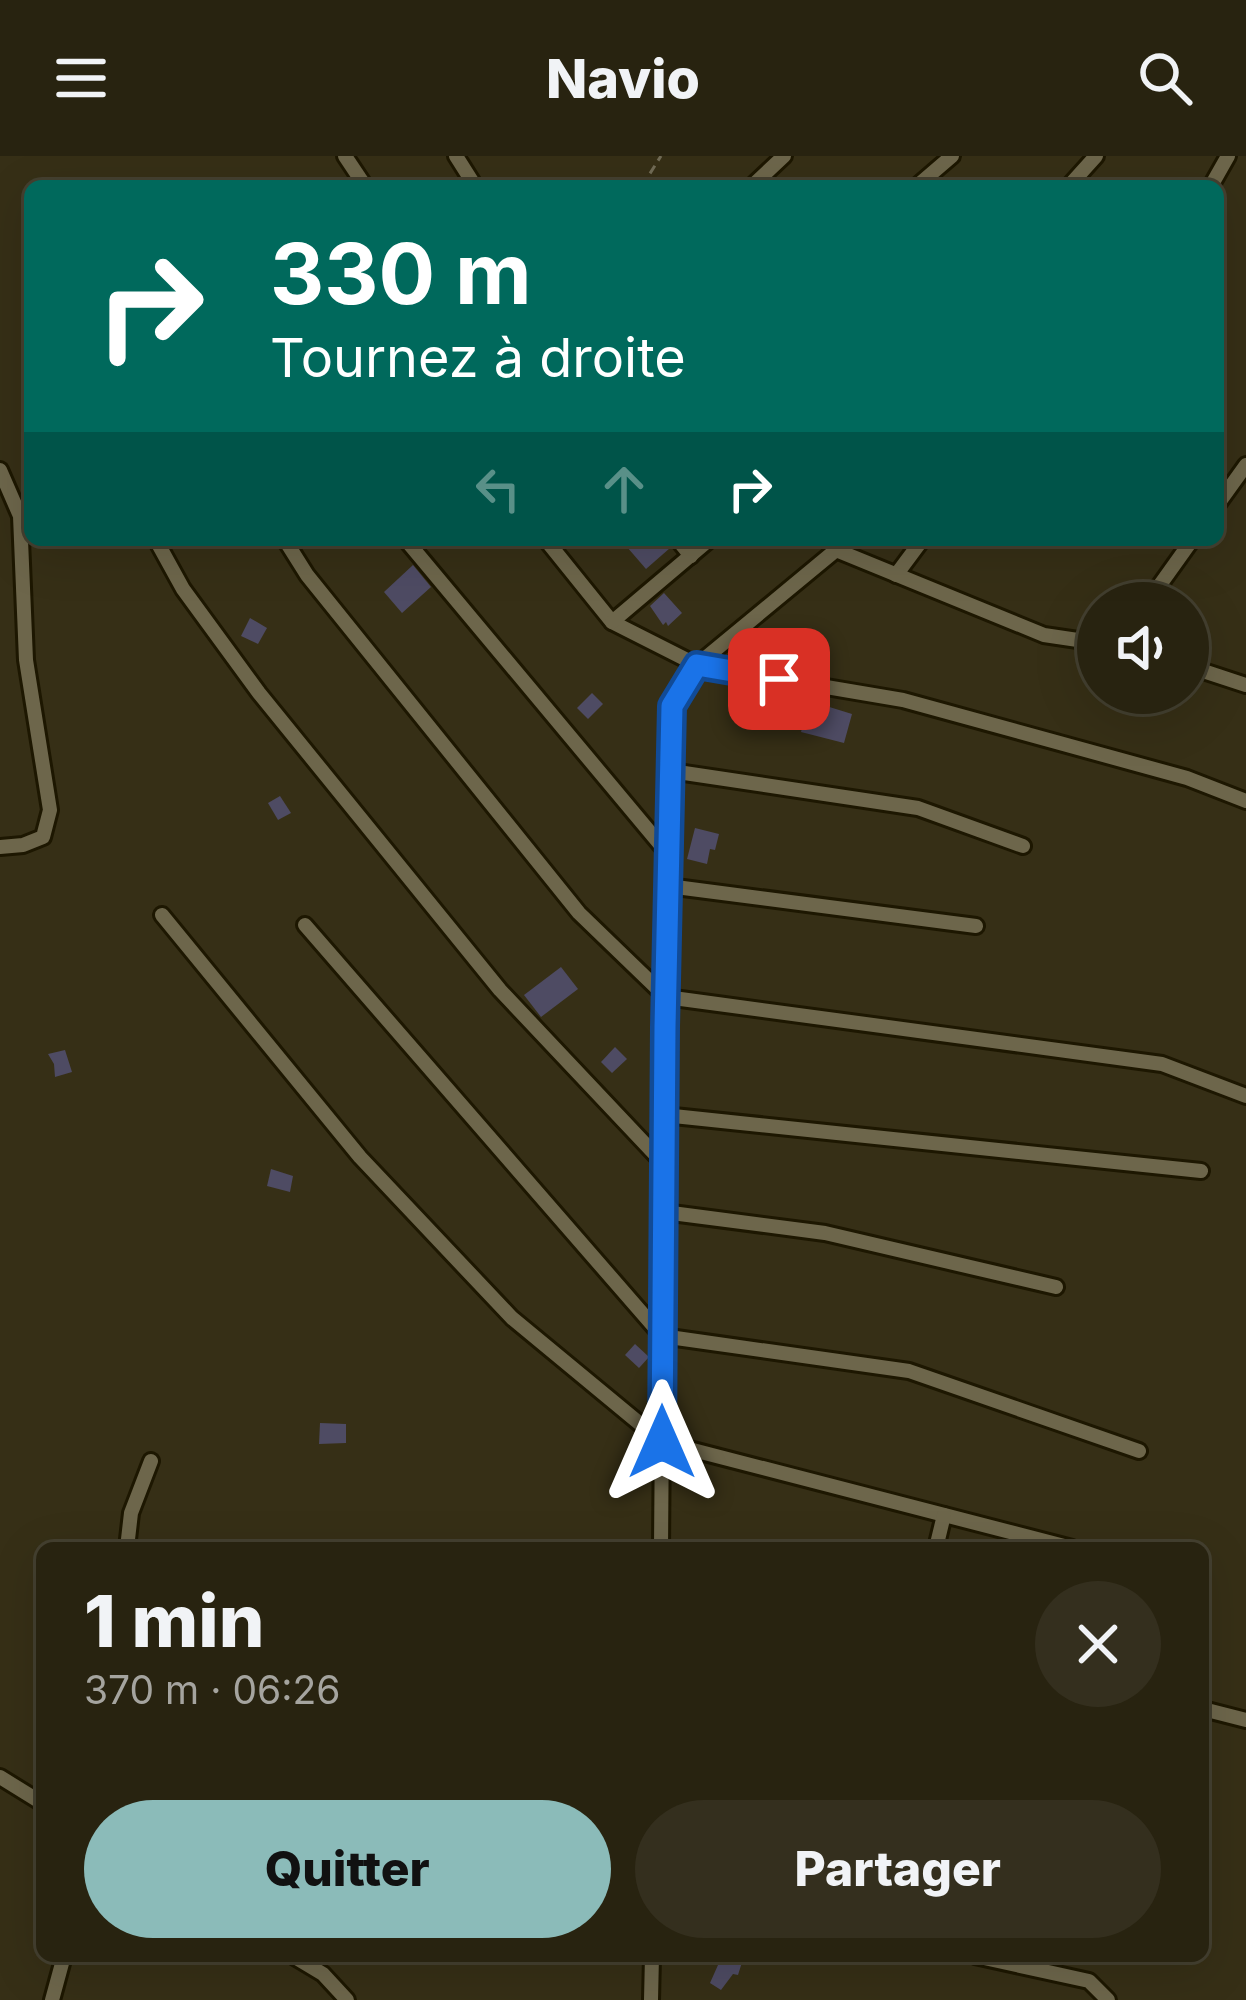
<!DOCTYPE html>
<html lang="fr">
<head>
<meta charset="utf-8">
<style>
	:root { --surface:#282310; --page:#342f1e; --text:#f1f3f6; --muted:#a5a49f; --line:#444030; --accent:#8bbbb9 }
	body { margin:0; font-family:Inter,sans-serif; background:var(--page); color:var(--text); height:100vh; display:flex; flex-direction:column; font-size:45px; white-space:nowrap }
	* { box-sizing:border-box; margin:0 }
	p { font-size:39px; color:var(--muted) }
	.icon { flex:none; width:66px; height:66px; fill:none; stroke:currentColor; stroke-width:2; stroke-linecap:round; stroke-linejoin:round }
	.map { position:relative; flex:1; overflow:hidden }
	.panel { position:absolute; left:36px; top:1386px; width:1173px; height:420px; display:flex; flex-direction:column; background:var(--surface); border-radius:18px; box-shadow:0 12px 48px #0002,0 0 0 3px var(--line) }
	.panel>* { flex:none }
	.top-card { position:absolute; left:24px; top:24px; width:1200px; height:366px; border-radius:18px; box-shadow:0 12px 48px #0002,0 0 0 3px var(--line); background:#00695c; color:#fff; overflow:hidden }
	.controls { position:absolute; left:1077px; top:426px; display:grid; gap:24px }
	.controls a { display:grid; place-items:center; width:132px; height:132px; border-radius:50%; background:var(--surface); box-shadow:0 12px 48px #0002,0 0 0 3px var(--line); font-size:60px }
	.pin { position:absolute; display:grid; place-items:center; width:102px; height:102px; color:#fff; margin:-51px; border-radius:24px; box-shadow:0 6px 18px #0006 }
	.me { position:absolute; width:132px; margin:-66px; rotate:0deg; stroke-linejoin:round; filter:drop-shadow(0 0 9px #0008) }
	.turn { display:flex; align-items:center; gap:42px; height:252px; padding:0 48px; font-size:54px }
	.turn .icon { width:156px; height:156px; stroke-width:2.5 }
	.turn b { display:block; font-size:84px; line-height:102px }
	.lanes { display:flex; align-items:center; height:114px; padding:0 48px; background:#0003; justify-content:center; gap:60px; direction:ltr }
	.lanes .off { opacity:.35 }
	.round { display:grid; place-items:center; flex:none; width:126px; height:126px; border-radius:63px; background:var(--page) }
	.headline { display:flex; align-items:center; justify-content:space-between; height:204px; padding:0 48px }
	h1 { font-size:72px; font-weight:800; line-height:90px }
	.primary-button { display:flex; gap:24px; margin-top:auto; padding:24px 48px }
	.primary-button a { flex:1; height:138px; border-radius:72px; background:var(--accent); color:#111; font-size:48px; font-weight:800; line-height:138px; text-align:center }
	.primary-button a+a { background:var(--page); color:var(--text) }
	header { display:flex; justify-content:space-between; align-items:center; height:156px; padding:0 48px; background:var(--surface); font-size:54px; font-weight:800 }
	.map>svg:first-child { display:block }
	.building { fill:#4e4b63 }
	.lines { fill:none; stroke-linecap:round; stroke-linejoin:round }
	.street-casing { stroke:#1d1701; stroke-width:20 }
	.path { stroke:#716b55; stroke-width:3; stroke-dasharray:9 6; stroke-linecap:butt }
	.street { stroke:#6d664b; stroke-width:14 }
	.route-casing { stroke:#114b97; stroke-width:30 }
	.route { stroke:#1a73e8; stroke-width:21 }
</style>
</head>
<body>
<header><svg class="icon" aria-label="menu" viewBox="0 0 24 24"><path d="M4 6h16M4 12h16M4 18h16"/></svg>Navio<svg class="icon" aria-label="search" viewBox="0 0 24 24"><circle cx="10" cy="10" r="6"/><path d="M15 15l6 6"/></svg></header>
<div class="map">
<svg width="1246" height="1844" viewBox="0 0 1246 1844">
	<rect width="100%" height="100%" fill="#362f16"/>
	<g class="building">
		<path d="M635,384H667L670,392L646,413L627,391Z"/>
		<path d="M413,409L431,431L402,457L384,436Z"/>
		<path d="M664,437L682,457L668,470L666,466L663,469L650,450Z"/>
		<path d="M250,462L267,472L258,488L241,480Z"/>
		<path d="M592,537L603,548L588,563L577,552Z"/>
		<path d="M810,545L852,558L844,587L801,576L803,569L789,565L794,546L808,549Z"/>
		<path d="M280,640L291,657L278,664L268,647Z"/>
		<path d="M695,672L719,678L715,694L710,693L707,708L687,703Z"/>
		<path d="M561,811L578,833L541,861L524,839Z"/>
		<path d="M615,891L627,903L612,917L601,906Z"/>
		<path d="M65,894L72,916L55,921L54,908L48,898Z"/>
		<path d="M271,1013L293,1020L290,1036L267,1030Z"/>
		<path d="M635,1188L649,1201L639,1212L625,1199Z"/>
		<path d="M320,1267L346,1268V1287L319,1288Z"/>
		<path d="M722,1800H744L738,1819L733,1818L721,1834L710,1827Z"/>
	</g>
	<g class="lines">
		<defs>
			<g id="street">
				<path d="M345,0L365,30"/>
				<path d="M456,0L475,30"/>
				<path d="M752,30L784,0"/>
				<path d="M917,30L952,0"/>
				<path d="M1069,30L1096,0"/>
				<path d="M1211,30L1228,0"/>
				<path d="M0,314L20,360L26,504L50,654L43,681L23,689L0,691"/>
				<path d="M1218,348L1246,309"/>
				<path d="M156,384L183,433L259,537L500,834L664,1008"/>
				<path d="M285,384L307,419L579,757L666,841L1162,908L1246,940"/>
				<path d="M406,384L669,699"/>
				<path d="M546,384L612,466L697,509L903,544L1187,622L1246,645"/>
				<path d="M678,384L691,400"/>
				<path d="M896,419L922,384"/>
				<path d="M1147,447L1192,384"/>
				<path d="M612,466L709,384"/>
				<path d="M1188,510L1246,529"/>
				<path d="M671,615L918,652L1023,690"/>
				<path d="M668,730L976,770"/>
				<path d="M162,759L360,1001L512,1162L662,1286L1072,1392"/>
				<path d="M305,769L662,1180L909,1215L1139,1295"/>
				<path d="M664,959L1201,1015"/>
				<path d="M664,1056L825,1077L1056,1131"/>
				<path d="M127,1392L131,1357L151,1305"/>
				<path d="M661,1392L665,901L672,550L697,509L836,394L1044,479L1098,487"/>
				<path d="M936,1392L944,1359"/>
				<path d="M1203,1553L1246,1564"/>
				<path d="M0,1621L42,1647"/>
				<path d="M293,1800L323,1818L347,1844"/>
				<path d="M975,1800L1089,1825L1108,1844"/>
				<path d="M52,1844L64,1800"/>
				<path d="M651,1844L652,1800"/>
			</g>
		</defs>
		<use href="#street" class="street-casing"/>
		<path class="path" d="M642,30L661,0"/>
		<use href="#street" class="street"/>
	</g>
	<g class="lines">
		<defs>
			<path id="route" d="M662,1286L665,871L672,550L697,509L779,523"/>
		</defs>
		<use href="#route" class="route-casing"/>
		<use href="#route" class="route"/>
	</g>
</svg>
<div class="controls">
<a><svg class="icon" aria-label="sound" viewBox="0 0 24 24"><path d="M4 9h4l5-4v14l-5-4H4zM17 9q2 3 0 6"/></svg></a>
</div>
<div class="pin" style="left:779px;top:523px;background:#d93025"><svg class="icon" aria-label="arrive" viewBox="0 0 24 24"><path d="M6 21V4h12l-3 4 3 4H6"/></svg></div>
<svg class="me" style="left:662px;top:1286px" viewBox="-20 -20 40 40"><path d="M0-17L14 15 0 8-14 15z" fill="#1a73e8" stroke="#fff" stroke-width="4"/></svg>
<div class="top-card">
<div class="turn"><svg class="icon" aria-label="right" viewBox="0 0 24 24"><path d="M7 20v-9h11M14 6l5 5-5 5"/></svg><div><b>330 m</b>Tournez à droite</div></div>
<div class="lanes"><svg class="icon off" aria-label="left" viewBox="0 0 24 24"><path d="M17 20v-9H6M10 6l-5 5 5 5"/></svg><svg class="icon off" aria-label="ahead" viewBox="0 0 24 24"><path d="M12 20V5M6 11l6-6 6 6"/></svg><svg class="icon" aria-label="right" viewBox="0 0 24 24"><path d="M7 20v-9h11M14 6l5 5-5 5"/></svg></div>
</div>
<section class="panel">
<div class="headline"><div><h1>1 min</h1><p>370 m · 06:26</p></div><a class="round"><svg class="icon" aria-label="close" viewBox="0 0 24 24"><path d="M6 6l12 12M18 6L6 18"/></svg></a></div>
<div class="primary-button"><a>Quitter</a><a>Partager</a></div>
</section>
</div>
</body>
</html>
